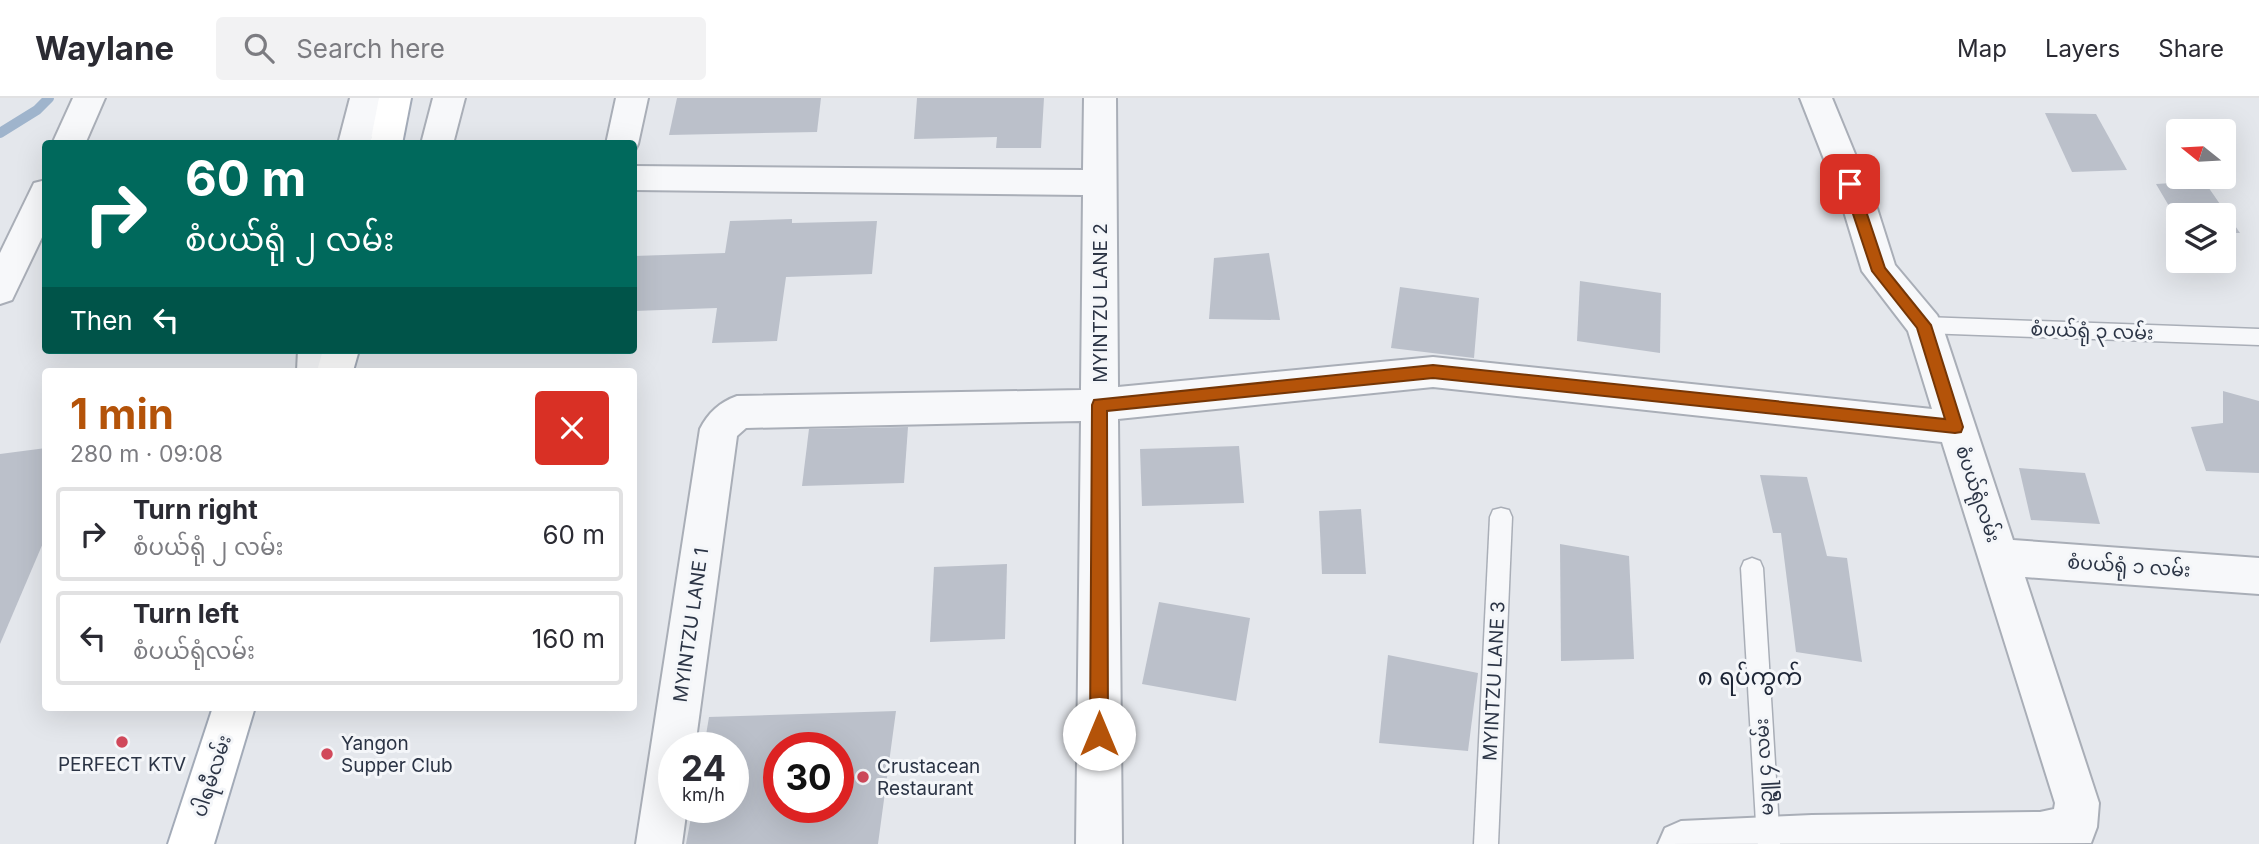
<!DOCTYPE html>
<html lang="en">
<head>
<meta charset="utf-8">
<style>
	:root { --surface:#fff; --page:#f2f2f3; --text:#2b2b33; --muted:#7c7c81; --line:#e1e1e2; --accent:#b45309 }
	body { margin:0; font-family:Inter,"Noto Sans Myanmar",sans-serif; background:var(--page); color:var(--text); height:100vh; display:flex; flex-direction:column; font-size:26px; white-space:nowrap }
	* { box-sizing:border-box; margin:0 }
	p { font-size:23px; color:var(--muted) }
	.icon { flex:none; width:38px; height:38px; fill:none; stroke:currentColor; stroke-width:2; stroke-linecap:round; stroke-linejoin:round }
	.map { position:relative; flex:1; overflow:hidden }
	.side { position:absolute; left:42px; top:270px; width:595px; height:343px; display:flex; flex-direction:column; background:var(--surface); border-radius:7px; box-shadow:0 7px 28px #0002 }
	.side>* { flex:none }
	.guide { position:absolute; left:42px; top:42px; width:595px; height:214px; border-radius:7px; box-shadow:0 7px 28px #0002; background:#00695c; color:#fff; overflow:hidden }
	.needle { width:46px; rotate:288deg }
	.tools { position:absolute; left:2166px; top:21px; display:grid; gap:14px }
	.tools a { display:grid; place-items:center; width:70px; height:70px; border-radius:7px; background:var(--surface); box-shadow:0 7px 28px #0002; font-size:35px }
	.speed { position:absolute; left:658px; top:634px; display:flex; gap:14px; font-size:35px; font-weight:700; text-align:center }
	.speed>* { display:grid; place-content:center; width:91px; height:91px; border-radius:50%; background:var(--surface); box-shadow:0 7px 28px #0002; line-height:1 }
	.speed small { font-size:18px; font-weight:400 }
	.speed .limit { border:10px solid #d22; background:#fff; color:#111 }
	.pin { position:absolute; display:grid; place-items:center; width:60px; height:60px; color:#fff; margin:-30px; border-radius:14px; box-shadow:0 4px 10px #0006 }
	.me { position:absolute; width:77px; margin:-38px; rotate:0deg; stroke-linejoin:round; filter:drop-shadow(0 0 5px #0008) }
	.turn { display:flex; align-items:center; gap:24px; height:147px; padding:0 28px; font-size:32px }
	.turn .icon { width:91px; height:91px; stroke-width:2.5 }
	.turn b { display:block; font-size:49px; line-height:60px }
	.then { display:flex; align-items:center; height:66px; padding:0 28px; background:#0003; gap:14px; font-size:26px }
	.round { display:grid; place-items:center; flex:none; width:74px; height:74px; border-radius:7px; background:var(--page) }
	.headline { display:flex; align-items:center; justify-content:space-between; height:119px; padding:0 28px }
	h1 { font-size:42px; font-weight:700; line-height:52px; color:var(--accent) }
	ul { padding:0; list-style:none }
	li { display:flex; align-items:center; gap:21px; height:94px; margin:0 14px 10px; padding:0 14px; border:4px solid var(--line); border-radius:7px }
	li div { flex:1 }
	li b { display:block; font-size:26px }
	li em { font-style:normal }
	header { display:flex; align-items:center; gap:42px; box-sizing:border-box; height:98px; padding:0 35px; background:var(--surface); border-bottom:2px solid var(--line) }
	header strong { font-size:33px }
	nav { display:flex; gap:38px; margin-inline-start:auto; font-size:24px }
	.search { width:490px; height:63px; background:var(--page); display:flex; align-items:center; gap:18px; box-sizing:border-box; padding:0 24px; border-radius:7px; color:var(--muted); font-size:26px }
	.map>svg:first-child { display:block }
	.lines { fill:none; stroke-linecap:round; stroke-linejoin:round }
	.stream { stroke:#9fb4cc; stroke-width:10 }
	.building { fill:#bbc0ca; fill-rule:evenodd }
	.service-casing { stroke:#a9aeb7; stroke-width:3 }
	.minor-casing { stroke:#a9aeb7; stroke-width:4 }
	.primary-casing { stroke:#a3abb8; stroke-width:4 }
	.service { fill:#f7f8fa; fill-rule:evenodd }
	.minor { fill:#f7f8fa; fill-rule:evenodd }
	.primary { fill:#fff; fill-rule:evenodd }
	.route { fill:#b45309; stroke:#753606; stroke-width:2 }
	.poi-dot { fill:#d1495b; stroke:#f4f6f9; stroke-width:2.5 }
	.labels { text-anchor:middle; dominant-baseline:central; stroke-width:6; stroke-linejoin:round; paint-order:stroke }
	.street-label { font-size:19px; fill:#2b3445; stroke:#f4f6f9 }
	.poi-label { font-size:19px; fill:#2b3445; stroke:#f4f6f9; text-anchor:start }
	.quarter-label { font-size:23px; fill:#1d2536; stroke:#f4f6f9 }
</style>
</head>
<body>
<header>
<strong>Waylane</strong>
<div class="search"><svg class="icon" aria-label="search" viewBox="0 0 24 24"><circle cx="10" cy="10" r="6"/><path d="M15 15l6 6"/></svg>Search here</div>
<nav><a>Map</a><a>Layers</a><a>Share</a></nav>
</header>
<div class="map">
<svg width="2259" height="746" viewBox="0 0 2259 746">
	<rect width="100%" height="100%" fill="#e4e7ec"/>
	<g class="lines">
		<path class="stream" d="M0,35L37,12L49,0"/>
	</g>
	<g class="building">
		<path d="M677,0H821L817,34L669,37Z"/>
		<path d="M917,0H1044L1041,50H996L997,39L914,41Z"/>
		<path d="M2045,15L2096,16L2127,72L2072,74Z"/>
		<path d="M2204,83L2240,135H2224V117H2179V125L2156,86Z"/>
		<path d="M792,121V125L877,123L872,176L786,179L777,243L712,245L717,210L634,213V158L725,155L730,123Z"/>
		<path d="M1269,155L1280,222L1209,221L1214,160Z"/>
		<path d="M1580,183L1661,195L1660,255L1577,243Z"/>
		<path d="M1400,189L1479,200L1474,260L1391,250Z"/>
		<path d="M2223,293L2259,303V375L2206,373L2191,329L2223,325Z"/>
		<path d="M908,329L904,385L802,388L809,331Z"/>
		<path d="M1239,348L1244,405L1142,408L1140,351Z"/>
		<path d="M46,350V438L0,546V356Z"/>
		<path d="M2019,370L2085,375L2100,426L2031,422Z"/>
		<path d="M1760,377L1807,379L1827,458L1847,460L1862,564L1796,554L1781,435H1773Z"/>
		<path d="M1361,411L1366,476H1322L1319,413Z"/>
		<path d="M1560,446L1629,458L1634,561L1561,563Z"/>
		<path d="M1007,466L1005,541L930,544L934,469Z"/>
		<path d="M1159,504L1250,520L1236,603L1142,586Z"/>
		<path d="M1388,557L1478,575L1468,653L1379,645Z"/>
		<path d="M896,613L878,746H686L693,709H733V649H704L709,619ZM779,649H838V709H779Z"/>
	</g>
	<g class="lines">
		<defs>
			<g id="service">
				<path d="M1924,219L2259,231V247L1924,235L1917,233L1914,227L1917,221Z"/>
				<path d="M1501,410L1509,412L1512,419L1498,746H1474L1490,419L1493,412Z"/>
				<path d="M1752,460L1760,463L1763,470L1780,746H1758L1757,742L1741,470L1744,463Z"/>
			</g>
			<g id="minor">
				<path d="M73,0H105L85,46H52Z"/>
				<path d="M350,0H382L370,46H338Z"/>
				<path d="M433,0H465L453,46H421Z"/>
				<path d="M616,0H648L638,46L634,54V46H606Z"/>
				<path d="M1084,0H1116L1118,289L1433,259L1932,311L1908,233L1862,173L1842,107L1800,0H1832L1876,107L1895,167L1937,217L1942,227L2013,442L2259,460V496L2025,479L2099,705L2097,729L2091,745L1658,746L1665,730L1681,723L1812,717L2040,714L2054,711L2055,705L1942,344L1433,289L1118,321L1122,746H1076L1081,323L746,330L737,338L695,649H674V709H687L682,746H636L700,331C708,315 720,304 737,298L1081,292L1083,97L634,92V68L1083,72Z"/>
				<path d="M46,82V131L12,202L0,206V155L34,85Z"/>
				<path d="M298,252H334L333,273H297Z"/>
			</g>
			<g id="primary">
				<path d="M379,0H411L402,46H370Z"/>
				<path d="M323,252H359L353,273H317Z"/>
				<path d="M213,609H255L214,746H168Z"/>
			</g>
		</defs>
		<use href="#service" class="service-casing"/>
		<use href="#minor" class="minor-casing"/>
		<use href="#primary" class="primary-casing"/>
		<use href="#service" class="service"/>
		<use href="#minor" class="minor"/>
		<use href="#primary" class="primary"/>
	</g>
	<path class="route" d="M1850,81L1857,86L1885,170L1931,227L1963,329L1961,334L1955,335L1433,280L1107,313L1108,636L1106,642L1099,645L1093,642L1090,636L1092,307L1094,302L1433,267L1945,321L1917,230L1872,173L1843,86Z"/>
	<g class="poi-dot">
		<circle cx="122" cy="644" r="7"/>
		<circle cx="327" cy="656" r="7"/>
		<circle cx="863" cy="679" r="7"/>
	</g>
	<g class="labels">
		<g class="street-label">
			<text transform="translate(1100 205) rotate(-90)">MYINTZU LANE 2</text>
			<text transform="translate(2092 233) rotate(2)">စံပယ်ရုံ ၃ လမ်း</text>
			<text transform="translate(1978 396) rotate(71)">စံပယ်ရုံလမ်း</text>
			<text transform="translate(2129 468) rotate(4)">စံပယ်ရုံ ၁ လမ်း</text>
			<text transform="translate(691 527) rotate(-82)">MYINTZU LANE 1</text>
			<text transform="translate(1494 583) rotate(-87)">MYINTZU LANE 3</text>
			<text transform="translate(1764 669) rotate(-93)">မဥ္ဇူ ၄ လမ်း</text>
			<text transform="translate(212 678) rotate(-72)">ပါရမီလမ်း</text>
		</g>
		<g class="poi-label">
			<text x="341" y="645">Yangon<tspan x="341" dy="22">Supper Club</tspan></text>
			<text x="122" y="666" text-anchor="middle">PERFECT KTV</text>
			<text x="877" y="668">Crustacean<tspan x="877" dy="22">Restaurant</tspan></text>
		</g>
		<g class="quarter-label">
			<text x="1750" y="579">၈ ရပ်ကွက်</text>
		</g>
	</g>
</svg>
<div class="tools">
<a><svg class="needle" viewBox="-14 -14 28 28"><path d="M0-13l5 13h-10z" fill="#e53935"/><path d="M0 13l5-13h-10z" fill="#7c7c81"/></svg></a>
<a><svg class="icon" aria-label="layers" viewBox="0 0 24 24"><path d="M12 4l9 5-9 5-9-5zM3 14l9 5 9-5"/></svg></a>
</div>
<div class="speed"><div>24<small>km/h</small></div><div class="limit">30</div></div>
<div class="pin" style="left:1850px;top:86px;background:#d93025"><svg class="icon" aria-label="arrive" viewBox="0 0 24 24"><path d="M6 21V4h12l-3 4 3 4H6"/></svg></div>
<svg class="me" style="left:1099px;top:636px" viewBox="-20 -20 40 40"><circle r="19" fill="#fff"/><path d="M0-13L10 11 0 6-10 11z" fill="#b45309"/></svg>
<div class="guide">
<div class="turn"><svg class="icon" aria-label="right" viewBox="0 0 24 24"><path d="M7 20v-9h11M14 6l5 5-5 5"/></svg><div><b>60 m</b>စံပယ်ရုံ ၂ လမ်း</div></div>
<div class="then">Then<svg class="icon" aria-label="left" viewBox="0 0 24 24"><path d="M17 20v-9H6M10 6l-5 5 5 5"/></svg></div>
</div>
<section class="side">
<div class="headline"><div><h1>1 min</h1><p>280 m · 09:08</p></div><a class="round" style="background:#d93025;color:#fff"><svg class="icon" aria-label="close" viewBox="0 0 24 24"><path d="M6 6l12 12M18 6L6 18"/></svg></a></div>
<ul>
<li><svg class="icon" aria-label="right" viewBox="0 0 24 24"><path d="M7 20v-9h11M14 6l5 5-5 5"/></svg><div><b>Turn right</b><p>စံပယ်ရုံ ၂ လမ်း</p></div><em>60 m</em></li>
<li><svg class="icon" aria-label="left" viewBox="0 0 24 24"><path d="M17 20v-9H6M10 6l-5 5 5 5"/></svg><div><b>Turn left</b><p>စံပယ်ရုံလမ်း</p></div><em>160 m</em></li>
</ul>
</section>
</div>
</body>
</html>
